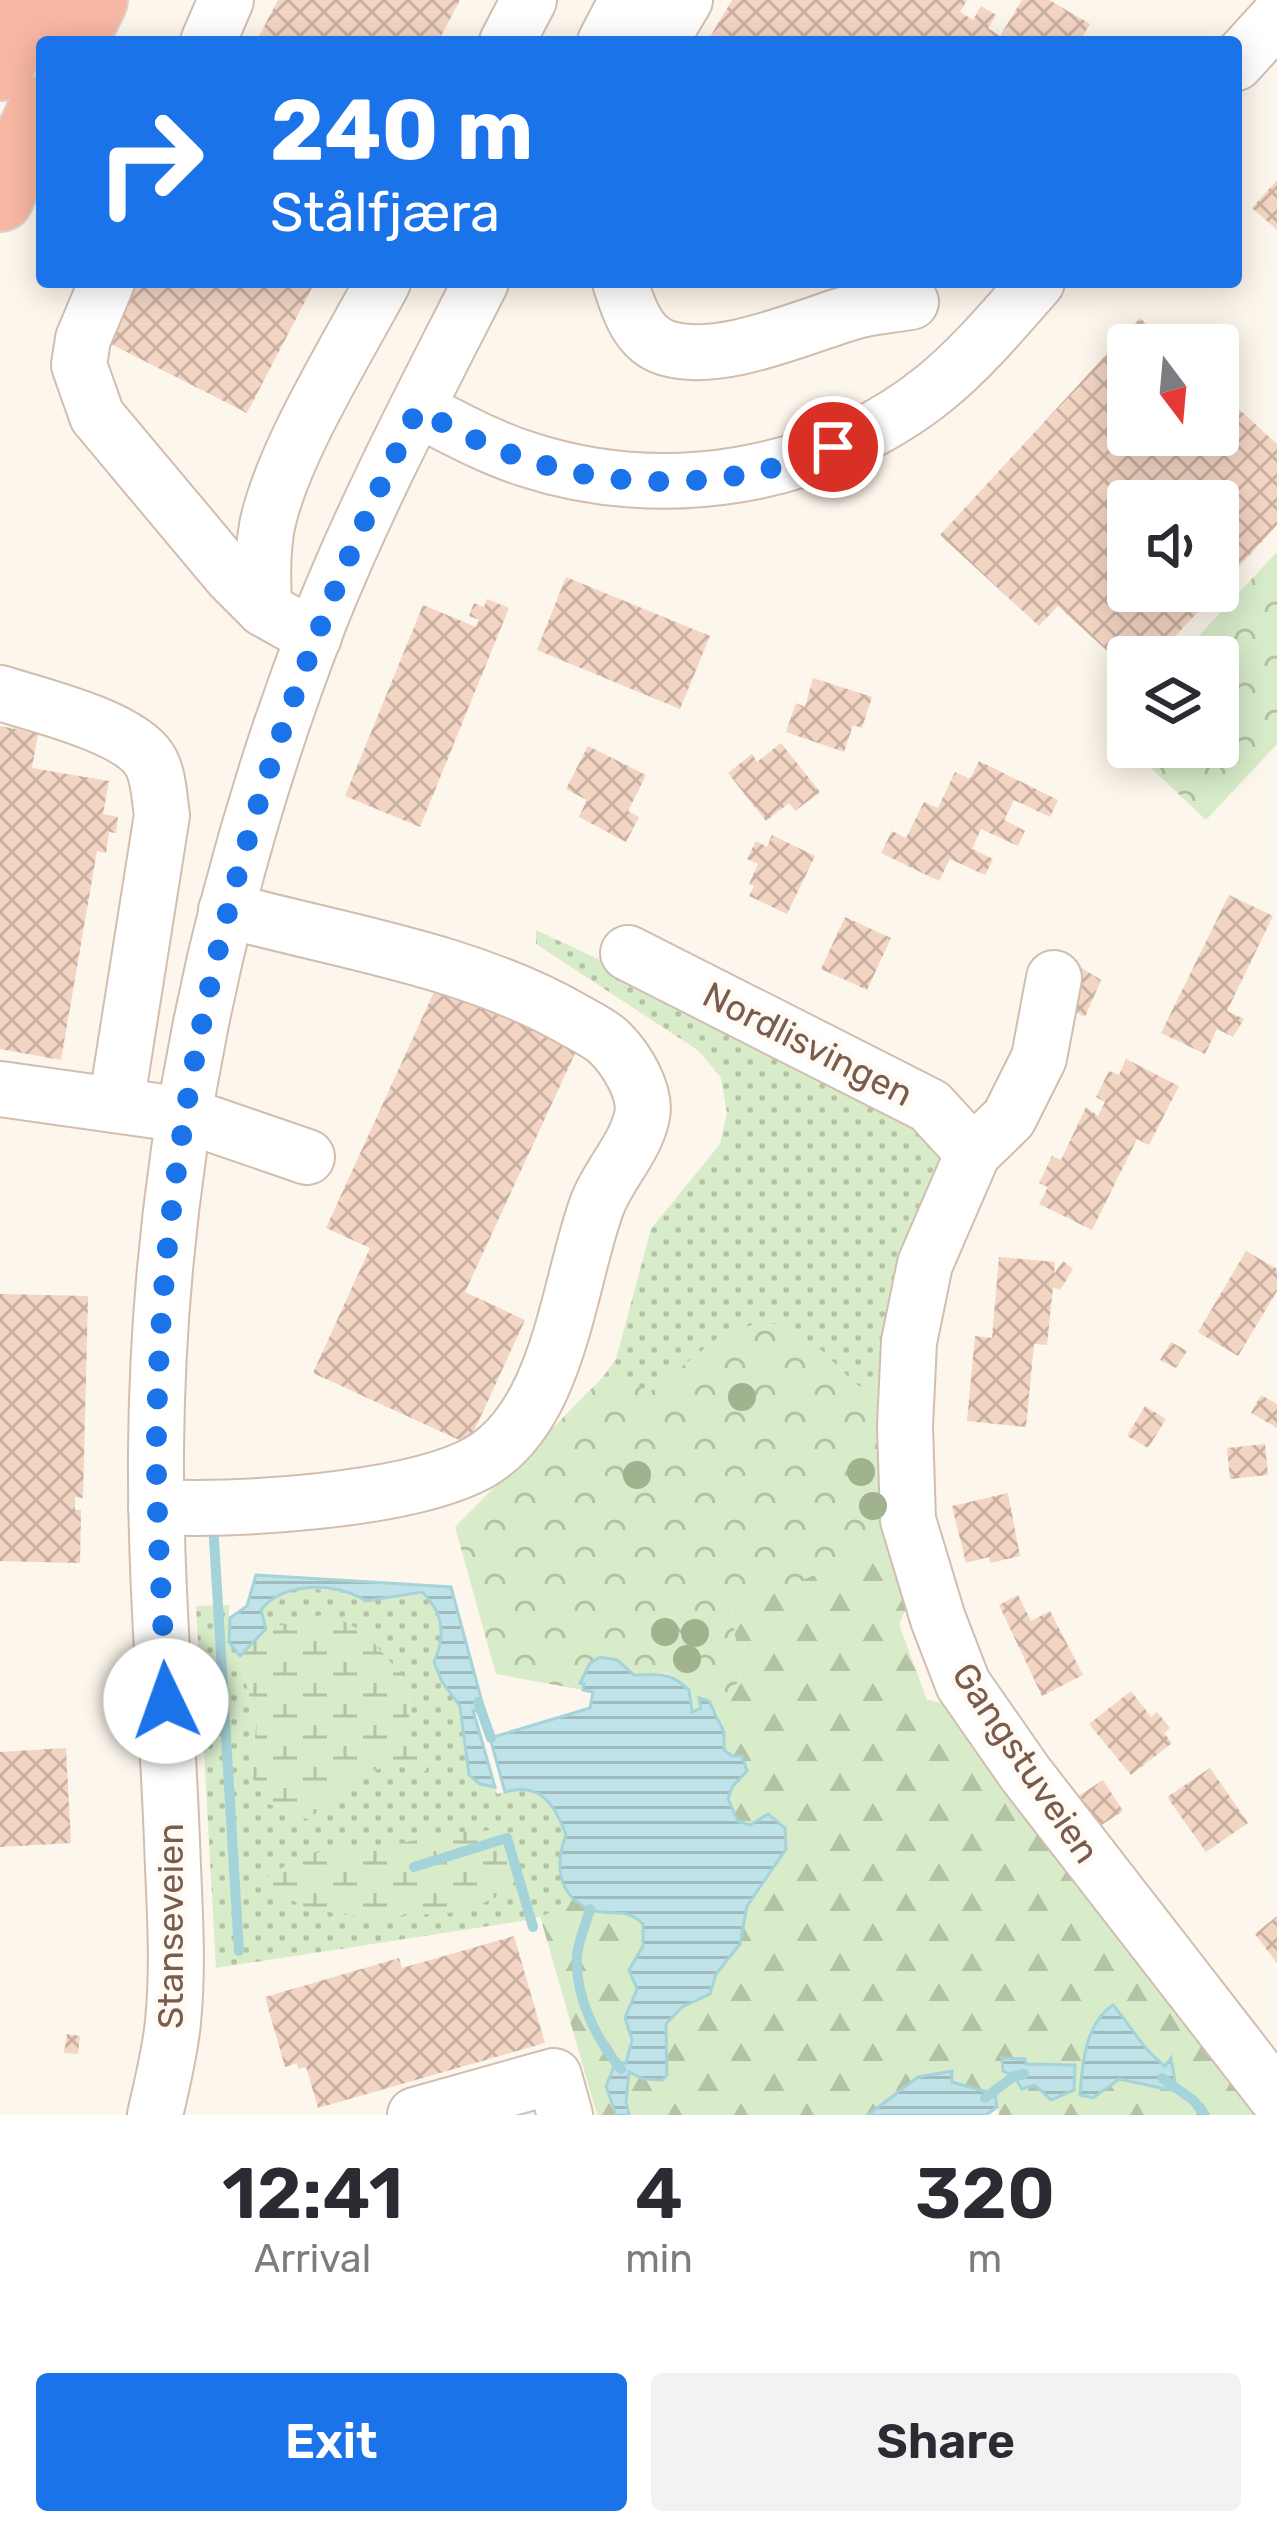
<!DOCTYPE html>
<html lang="en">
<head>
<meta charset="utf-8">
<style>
	:root { --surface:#fff; --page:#f2f2f3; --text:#2b2b33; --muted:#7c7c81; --accent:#1a73e8 }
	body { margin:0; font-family:Rubik,sans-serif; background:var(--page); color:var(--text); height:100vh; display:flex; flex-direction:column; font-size:45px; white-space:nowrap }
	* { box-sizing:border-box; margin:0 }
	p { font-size:39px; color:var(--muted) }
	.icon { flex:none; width:66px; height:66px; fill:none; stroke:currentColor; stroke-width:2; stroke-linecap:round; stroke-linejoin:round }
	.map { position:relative; height:2115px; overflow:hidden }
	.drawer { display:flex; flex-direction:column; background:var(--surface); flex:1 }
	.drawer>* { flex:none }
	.guide { position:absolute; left:36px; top:36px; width:1206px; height:252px; border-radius:12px; box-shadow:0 6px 30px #0003; background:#1a73e8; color:#fff; overflow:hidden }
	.needle { width:78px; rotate:164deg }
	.tools { position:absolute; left:1107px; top:324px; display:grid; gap:24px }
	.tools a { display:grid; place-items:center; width:132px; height:132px; border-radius:12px; background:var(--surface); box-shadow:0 6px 30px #0003; font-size:60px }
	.pin { position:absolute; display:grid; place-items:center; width:102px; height:102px; color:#fff; margin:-51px; border:6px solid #fff; border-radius:50%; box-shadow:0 3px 12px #0007 }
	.me { position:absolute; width:132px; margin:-66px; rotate:357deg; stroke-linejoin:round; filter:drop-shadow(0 0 9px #0008) }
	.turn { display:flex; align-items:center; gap:42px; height:252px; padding:0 36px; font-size:54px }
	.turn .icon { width:156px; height:156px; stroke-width:2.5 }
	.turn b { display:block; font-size:84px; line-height:102px }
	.eta { display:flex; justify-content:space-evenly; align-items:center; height:204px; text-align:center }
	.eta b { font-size:72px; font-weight:600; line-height:84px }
	.action { display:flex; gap:24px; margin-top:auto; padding:24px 36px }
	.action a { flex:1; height:138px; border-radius:12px; background:var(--accent); color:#fff; font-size:48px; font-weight:600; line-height:138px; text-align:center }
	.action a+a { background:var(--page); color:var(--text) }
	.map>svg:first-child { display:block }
	.grass { fill:url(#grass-dots) }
	.forest { fill:url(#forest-firs) }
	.wetland { fill:url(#wetland-marsh) }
	.park { fill:url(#park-crowns) }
	.water { fill:url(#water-rules); stroke:#a5d3da; stroke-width:3 }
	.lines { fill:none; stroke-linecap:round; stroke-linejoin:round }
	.stream { stroke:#a5d3da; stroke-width:10 }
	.building { fill:url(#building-cross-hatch) }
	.minor-casing { stroke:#d1beb0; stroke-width:58 }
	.highway-casing { stroke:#dad1cd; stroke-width:70 }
	.minor { stroke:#fff; stroke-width:54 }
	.highway { stroke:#f7b7a3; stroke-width:66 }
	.tree { fill:#a0b28e }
	.route { stroke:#1a73e8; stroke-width:21; stroke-dasharray:0 37.8 }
	.labels { text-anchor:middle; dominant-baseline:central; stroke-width:9; stroke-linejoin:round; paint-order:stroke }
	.street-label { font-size:36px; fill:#7a5c4d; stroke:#fffaf3 }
</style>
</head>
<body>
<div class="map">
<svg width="1277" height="2115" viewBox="0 0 1277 2115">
	<defs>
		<pattern id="grass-dots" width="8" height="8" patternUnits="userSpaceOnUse" patternTransform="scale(3)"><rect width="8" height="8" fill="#d8ecc9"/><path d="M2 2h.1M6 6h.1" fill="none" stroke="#b4c2a5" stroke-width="1.8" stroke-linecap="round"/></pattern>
		<pattern id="forest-firs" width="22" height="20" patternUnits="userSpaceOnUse" patternTransform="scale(3)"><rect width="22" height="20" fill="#d8ecc9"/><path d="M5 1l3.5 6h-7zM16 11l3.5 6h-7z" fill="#b4c2a5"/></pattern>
		<pattern id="wetland-marsh" width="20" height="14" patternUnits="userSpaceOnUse" patternTransform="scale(3)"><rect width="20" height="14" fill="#d8ecc9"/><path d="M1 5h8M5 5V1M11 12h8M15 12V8" fill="none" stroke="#b4c2a5"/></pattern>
		<pattern id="park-crowns" width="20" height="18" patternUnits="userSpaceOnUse" patternTransform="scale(3)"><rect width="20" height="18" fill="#d8ecc9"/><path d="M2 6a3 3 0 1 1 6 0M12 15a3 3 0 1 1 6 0" fill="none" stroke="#b4c2a5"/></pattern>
		<pattern id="water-rules" width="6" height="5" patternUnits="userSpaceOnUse" patternTransform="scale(3)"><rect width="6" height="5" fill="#bfe3e8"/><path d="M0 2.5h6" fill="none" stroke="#a0bbbe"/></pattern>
		<pattern id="building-cross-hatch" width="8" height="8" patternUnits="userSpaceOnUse" patternTransform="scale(3)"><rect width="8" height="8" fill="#f3d5c3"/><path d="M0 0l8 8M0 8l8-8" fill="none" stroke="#cab0a1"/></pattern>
	</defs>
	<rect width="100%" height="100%" fill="#fdf6ec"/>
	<g class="grass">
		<path d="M536,930L837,1071L949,1149L884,1401L854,1383L821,1350L719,1337L651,1392L603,1377L616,1359L651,1229L720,1144L727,1113L721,1078L699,1051L536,944Z"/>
		<path d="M294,1588L351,1591L366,1601L422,1591L434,1604L443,1642L442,1682L460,1706L467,1738L464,1752L480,1784L495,1787L497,1794C538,1782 552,1796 566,1835C556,1859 557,1872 571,1894L556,1912L528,1920L216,1968L196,1606L229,1605V1642L240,1656L256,1725L252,1777L268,1804L285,1807L308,1819C348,1785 369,1755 425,1771L409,1736L410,1684L297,1622L266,1629L261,1610L271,1597Z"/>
	</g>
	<g class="forest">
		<path d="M900,1540L915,1590L899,1624L927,1700L967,1708L1268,2115H999L995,2094L952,2082V2072L869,2115H629L626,2103L630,2071L643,2079L658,2078L668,2045L665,2024L682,2007L710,1994L716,1974L740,1944L747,1906L786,1849L784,1828L768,1815L750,1825L738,1821L728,1799L732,1787V1756L724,1750L719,1716L741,1676L731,1609Z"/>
		<path d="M571,1894C601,1918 621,1903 643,1924V1946L629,1970L637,1989L625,2018C635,2050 628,2062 606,2086L616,2115H597L540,1916L556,1912Z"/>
	</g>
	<g class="wetland">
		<path d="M329,1613L365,1633L410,1684L409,1735L428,1754L426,1771C369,1755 349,1785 308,1820L285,1807L268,1804L252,1777L256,1725L240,1656L266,1629Z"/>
		<path d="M507,1829L522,1886L462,1912L365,1918L309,1909L258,1883L305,1853L376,1849L445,1833Z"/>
	</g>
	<g class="park">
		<path d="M1277,552V744L1206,820L1129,747H1218V657H1179Z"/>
		<path d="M754,1324H783L821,1350L854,1383L884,1401L900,1540L731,1609L741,1676L719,1716L709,1701L699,1700L702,1708L692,1713L689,1690L667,1673L584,1684L583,1690L496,1674L455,1527L603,1377L651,1391L719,1337Z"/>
	</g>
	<g class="water">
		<path d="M256,1575L451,1587L485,1713L473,1710L495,1787L480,1784L469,1775L460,1706L442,1682L434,1662C446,1636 443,1612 422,1592L366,1601C337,1582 283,1581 261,1610L266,1629L240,1656L229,1642L230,1618L247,1606Z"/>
		<path d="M600,1657L617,1660L634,1675C662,1675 668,1671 689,1690L692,1712L701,1708L699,1698L709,1701L724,1732V1750L732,1756H742L747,1771L732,1787L728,1799L738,1821L750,1825L768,1814L785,1828L786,1849L747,1906L740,1944L716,1974L710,1994L682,2007L666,2024L667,2075L662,2080L643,2079L629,2072L626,2102L629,2115H616L606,2086L616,2062L626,2063L632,2040L625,2018L637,1989L629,1970L643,1946V1924C623,1905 611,1918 589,1909C557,1895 555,1863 566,1835C555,1804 540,1782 505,1792L490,1738L590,1708L593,1692L583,1690L584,1684L580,1683L590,1663Z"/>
		<path d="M1113,2005C1131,2026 1143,2050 1165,2066L1171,2058L1175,2081L1171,2090L1119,2079L1093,2098L1080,2095C1082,2068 1084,2024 1113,2005Z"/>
		<path d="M1002,2058L1025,2059L1026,2064L1075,2065L1074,2090L1051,2100L1035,2085L1022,2089L1014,2076L1003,2071Z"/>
		<path d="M952,2071V2082L995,2094L997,2107L986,2115H868L918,2077Z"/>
	</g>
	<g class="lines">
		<g class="stream">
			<path d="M213,1523L239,1951"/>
			<path d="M478,1702L491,1738"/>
			<path d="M414,1867L507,1838L533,1927"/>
			<path d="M590,1909C586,1924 578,1941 577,1956C575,1997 596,2039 621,2069"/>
			<path d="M1162,2078L1193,2100L1205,2115"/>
			<path d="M985,2098L1014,2076L1024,2074"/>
		</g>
	</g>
	<g class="building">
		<path d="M278,0H460L438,42H256Z"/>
		<path d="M732,0H967L960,12L973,20L981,6L996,15L988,28L1000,36L1022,0H1049L1090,24L1079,42H707Z"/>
		<path d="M1277,180V230L1252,208Z"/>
		<path d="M132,282H315L247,413L103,340Z"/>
		<path d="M1140,318L1169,345H1128V435H1218V390L1277,444V525L1218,589V501H1128V591H1217L1156,657H1128V670L1058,606L1039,626L940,535Z"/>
		<path d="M566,577L710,636L680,709L537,650Z"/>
		<path d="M487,599L509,608L420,827L345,796L423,605L476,627L479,620L469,616L474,603L484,607Z"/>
		<path d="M813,678L872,697L862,728L853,725L844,752L786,732L796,703L805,707Z"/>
		<path d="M0,726L38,733L32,768L109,781L103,814L118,817L116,833L109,832L106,853L97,851L61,1060L0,1049Z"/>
		<path d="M781,743L820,792L795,811L789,803L766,821L728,773L752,754L757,762Z"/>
		<path d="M588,746L646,775L628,811L639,817L626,842L579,817L587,800L566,789Z"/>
		<path d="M979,761L1058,800L1050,817L1014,800L1004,820L1025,831L1018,846L981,829L972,849L993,859L985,875L950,859L939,881L881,853L892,831L906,838L924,802L938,808L955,772L970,779Z"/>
		<path d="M772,835L815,856L787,914L749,896L754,886L749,884L758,864L747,859L756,841L767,847Z"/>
		<path d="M1229,895L1273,916L1227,1011L1244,1019L1233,1037L1217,1029L1205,1054L1161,1033Z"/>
		<path d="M845,917L891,938L867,990L821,969Z"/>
		<path d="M1079,966L1101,980L1085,1017L1061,1004Z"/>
		<path d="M438,983L578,1047L465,1292L525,1320L468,1444L313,1373L370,1248L326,1228Z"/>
		<path d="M1126,1059L1179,1086L1149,1145L1137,1139L1092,1230L1039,1204L1048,1187L1039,1183L1052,1156L1061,1160L1086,1107L1098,1116L1105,1102L1096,1097L1109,1071L1119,1075Z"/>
		<path d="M1246,1251L1277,1269V1291L1238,1356L1198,1332Z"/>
		<path d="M999,1257L1055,1262L1054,1274L1063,1261L1073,1269L1060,1290L1053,1287L1047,1345L1034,1344L1026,1427L967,1421L975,1336L992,1338Z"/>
		<path d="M0,1294L88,1296L83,1498L75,1497V1510H81L80,1563L0,1561Z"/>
		<path d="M1171,1342L1187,1351L1176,1368L1160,1360Z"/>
		<path d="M1261,1395L1277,1404V1428L1251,1413Z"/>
		<path d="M1145,1406L1166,1419L1148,1448L1127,1436Z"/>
		<path d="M1265,1444L1268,1475L1230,1479L1227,1448Z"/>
		<path d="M1008,1493L1020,1556L990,1563L989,1557L966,1563L952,1506Z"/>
		<path d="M1018,1595L1031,1621L1050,1611L1083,1675L1042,1696L999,1605Z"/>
		<path d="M1131,1691L1151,1717L1157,1712L1170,1728L1164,1733L1172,1743L1131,1775L1089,1724Z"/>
		<path d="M66,1748L71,1843L0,1847V1752Z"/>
		<path d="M1210,1768L1248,1823L1206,1852L1167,1797Z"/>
		<path d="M1103,1780L1123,1811L1091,1832L1071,1801Z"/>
		<path d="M1277,1916V1963L1255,1934Z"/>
		<path d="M514,1936L545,2043L318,2108L306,2067L298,2069L297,2063L285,2067L265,1997L399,1958L402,1968Z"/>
		<path d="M67,2034L80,2036L78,2054L64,2053Z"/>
	</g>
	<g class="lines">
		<defs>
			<g id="minor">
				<path d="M208,42L226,0"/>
				<path d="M507,42L529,0"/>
				<path d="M605,42L627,0"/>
				<path d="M660,42L685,0"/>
				<path d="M1236,63L1277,18"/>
				<path d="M107,282L83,339L79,365L97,416L231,576L264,609L314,637"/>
				<path d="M620,282C628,307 637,339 666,348C721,365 803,326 856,311C873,306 893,305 911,302"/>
				<path d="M417,409C453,427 488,447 526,459C663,504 822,479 935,388C973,357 1005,318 1037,282"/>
				<path d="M264,609C263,581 262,554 267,526C282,453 347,350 383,282"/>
				<path d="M0,693C38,705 127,726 149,759C159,774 159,797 162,815L116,1105"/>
				<path d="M628,953L930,1106L973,1153"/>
				<path d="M1054,978L1039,1058L1009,1118L973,1153L925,1264L909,1342L905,1426L908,1520L938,1619L963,1684L1025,1773L1277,2098"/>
				<path d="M0,1089L185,1115L307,1157"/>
				<path d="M156,1507C237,1511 398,1501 470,1467C559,1426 567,1287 597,1205C608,1175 636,1147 642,1116C647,1092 626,1059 610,1043C600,1033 584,1026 572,1019C469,960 340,941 226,910"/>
				<path d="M155,2115C162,2084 170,2053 173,2022C179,1962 174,1901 172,1841C167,1712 155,1581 156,1452C158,1166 217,883 321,617C367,502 425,392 481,282"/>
				<path d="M415,2115L554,2076L565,2115"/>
			</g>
			<g id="highway">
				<path d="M73,42L94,0"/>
				<path d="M0,67L33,0"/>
				<path d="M0,198L42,109"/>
			</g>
		</defs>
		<use href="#minor" class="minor-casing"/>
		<use href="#highway" class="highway-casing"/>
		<use href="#minor" class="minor"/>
		<use href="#highway" class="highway"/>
	</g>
	<g class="tree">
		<circle cx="742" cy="1397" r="14"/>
		<circle cx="861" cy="1472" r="14"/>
		<circle cx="637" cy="1475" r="14"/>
		<circle cx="873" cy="1506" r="14"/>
		<circle cx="665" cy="1632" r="14"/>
		<circle cx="695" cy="1633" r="14"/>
		<circle cx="687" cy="1659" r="14"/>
	</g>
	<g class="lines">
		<path class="route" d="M166,1701C163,1604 154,1508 157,1411C166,1060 261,722 417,410C444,423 471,439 500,450C607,492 727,493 833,447"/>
	</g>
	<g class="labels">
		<g class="street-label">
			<text transform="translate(808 1044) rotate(27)">Nordlisvingen</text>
			<text transform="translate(1026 1763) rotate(56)">Gangstuveien</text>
			<text transform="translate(170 1926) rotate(-90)">Stanseveien</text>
		</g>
	</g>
</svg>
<div class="tools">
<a><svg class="needle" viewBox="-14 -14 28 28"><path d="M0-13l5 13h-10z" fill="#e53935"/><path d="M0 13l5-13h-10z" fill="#7c7c81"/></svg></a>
<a><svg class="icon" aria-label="sound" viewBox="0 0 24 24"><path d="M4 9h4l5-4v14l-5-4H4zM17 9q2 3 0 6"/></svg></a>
<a><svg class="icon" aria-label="layers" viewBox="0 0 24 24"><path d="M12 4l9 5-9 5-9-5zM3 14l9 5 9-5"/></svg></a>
</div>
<div class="pin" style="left:833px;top:447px;background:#d93025"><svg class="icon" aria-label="arrive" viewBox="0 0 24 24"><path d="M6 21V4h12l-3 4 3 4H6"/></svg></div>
<svg class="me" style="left:166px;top:1701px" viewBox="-20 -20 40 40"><circle r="19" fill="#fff"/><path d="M0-13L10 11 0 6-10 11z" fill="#1a73e8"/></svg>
<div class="guide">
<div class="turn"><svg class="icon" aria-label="right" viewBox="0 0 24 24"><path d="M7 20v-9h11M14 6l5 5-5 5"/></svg><div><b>240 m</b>Stålfjæra</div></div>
</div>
</div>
<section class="drawer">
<div class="eta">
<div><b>12:41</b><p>Arrival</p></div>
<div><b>4</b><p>min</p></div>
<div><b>320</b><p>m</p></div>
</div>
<div class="action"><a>Exit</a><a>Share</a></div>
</section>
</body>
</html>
